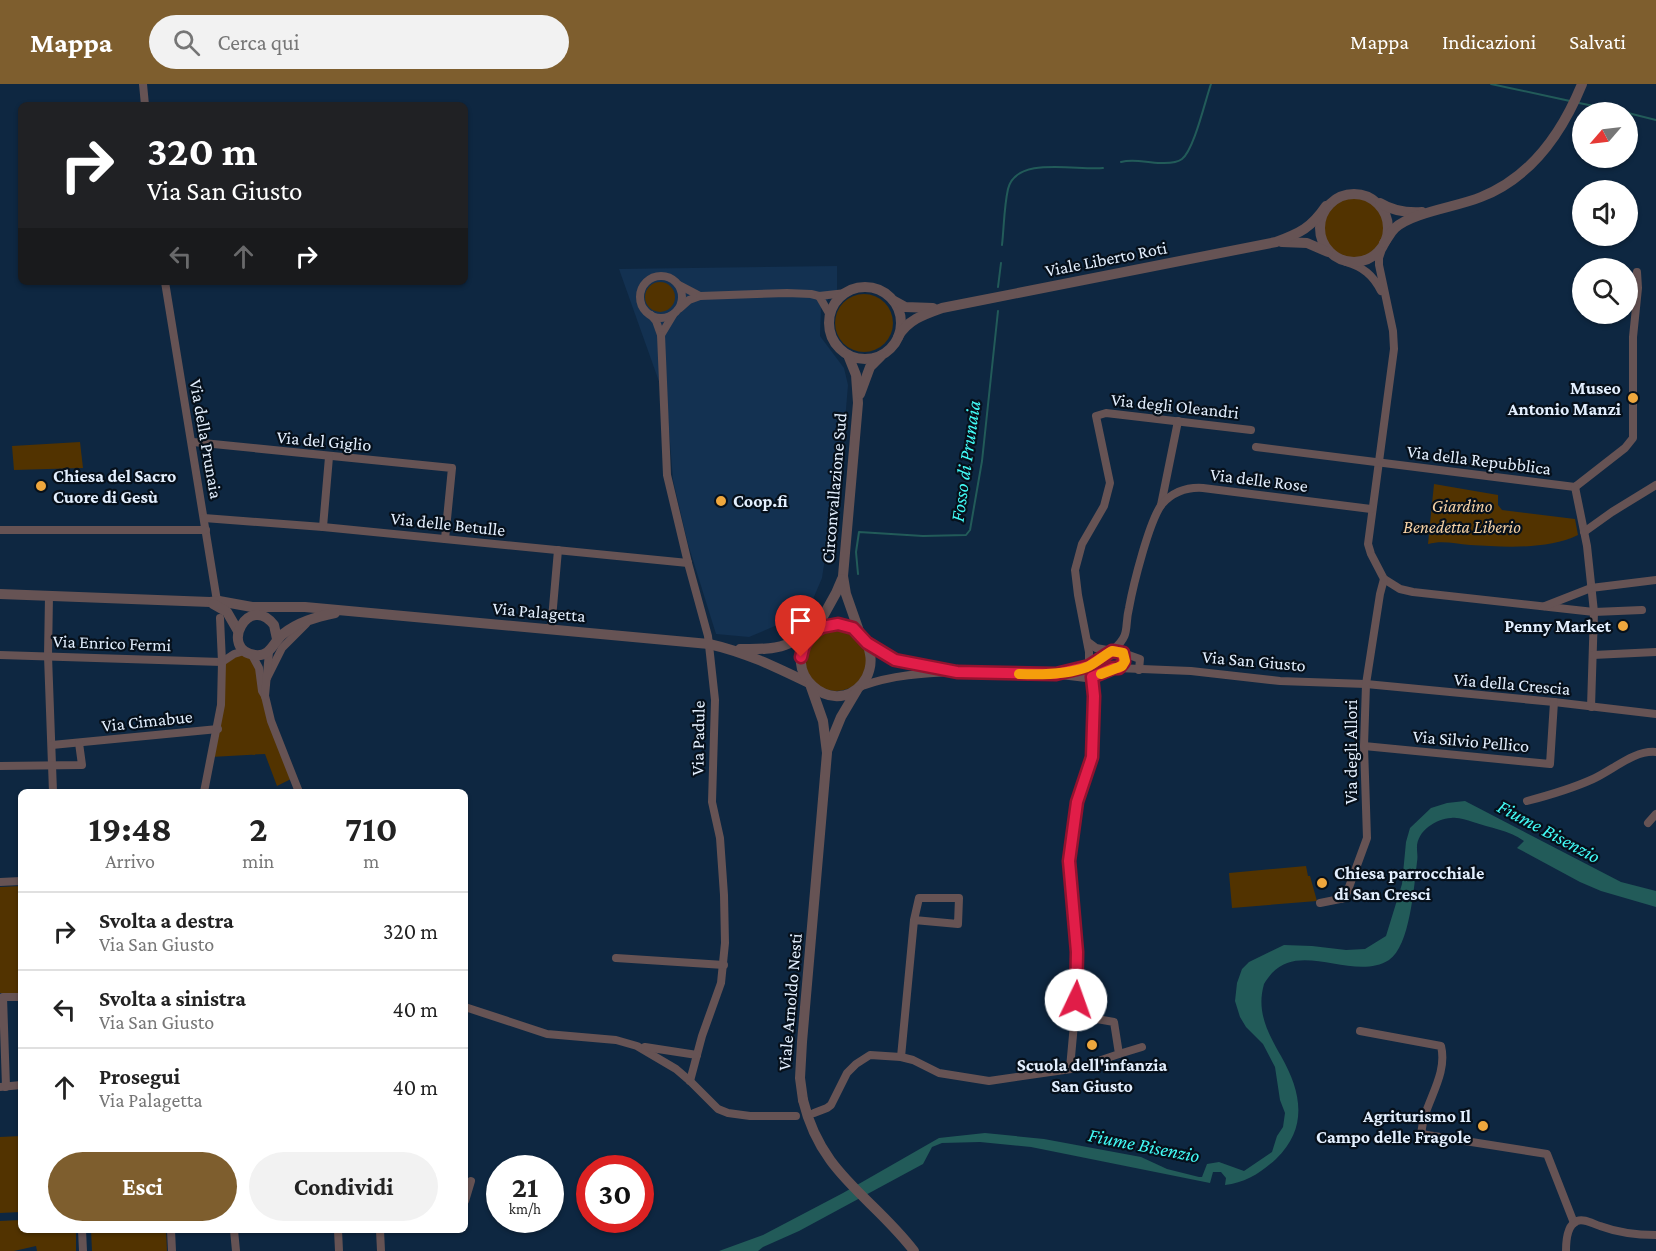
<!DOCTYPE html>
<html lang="it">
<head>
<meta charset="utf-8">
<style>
	:root { --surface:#fff; --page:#f2f2f2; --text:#222; --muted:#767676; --line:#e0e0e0; --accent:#7e5e2e }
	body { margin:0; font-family:"Crimson Pro",serif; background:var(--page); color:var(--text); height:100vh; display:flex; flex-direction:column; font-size:22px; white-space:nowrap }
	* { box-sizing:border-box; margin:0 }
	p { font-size:20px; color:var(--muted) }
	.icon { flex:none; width:33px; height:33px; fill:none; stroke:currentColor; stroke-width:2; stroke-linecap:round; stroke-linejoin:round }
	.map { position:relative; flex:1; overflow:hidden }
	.side { position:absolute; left:18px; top:705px; width:450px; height:444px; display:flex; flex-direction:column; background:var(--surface); border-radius:9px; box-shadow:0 2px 4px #0004 }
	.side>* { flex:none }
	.hud { position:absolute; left:18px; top:18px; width:450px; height:183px; border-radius:9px; box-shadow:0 2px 4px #0004; background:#202124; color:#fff; overflow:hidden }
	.needle { width:39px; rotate:242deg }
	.tools { position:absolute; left:1572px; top:18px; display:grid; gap:12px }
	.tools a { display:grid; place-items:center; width:66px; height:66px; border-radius:50%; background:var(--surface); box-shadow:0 2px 4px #0004; font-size:30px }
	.speed { position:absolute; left:486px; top:1071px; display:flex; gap:12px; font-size:30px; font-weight:700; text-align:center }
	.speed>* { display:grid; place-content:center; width:78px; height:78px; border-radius:50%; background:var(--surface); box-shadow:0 2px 4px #0004; line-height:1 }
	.speed small { font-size:15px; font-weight:400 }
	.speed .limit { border:9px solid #d22; background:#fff; color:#111 }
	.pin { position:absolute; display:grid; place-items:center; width:51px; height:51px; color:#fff; margin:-62px -26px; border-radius:50% 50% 50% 0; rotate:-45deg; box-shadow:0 0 6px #0007 }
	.pin .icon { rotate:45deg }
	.me { position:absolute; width:66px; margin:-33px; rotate:3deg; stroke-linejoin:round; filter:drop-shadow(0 0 4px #0008) }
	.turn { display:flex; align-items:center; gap:21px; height:126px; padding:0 30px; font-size:27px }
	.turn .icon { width:78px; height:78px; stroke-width:2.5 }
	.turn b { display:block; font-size:42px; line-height:51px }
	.lanes { display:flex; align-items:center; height:57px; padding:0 30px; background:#0003; justify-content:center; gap:30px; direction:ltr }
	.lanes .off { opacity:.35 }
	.eta { display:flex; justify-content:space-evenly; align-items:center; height:102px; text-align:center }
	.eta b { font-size:36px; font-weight:700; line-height:42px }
	.primary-button { display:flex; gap:12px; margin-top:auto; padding:12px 30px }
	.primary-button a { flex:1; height:69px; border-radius:36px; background:var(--accent); color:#fff; font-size:24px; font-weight:700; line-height:69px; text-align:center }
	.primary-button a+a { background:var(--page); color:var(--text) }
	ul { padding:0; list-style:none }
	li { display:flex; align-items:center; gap:18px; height:78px; padding:0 30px; border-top:2px solid var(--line) }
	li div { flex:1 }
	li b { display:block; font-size:22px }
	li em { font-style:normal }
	header { display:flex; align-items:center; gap:36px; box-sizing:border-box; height:84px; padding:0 30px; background:var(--accent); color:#fff }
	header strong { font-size:28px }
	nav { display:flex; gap:33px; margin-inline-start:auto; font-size:21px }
	.search { width:420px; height:54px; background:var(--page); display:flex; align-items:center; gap:15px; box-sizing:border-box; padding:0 21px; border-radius:33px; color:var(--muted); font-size:22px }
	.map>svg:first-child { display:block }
	.built { fill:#133151 }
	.green { fill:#523300 }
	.water { fill:#225b59 }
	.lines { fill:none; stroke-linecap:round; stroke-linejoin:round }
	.stream { stroke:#225b59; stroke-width:2 }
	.minor { stroke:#665354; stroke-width:8 }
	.tertiary { stroke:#665354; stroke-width:10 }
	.tertiary-bridge { stroke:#665354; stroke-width:10 }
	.route-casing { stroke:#92132f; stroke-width:15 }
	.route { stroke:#e11d48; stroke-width:10 }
	.slow { stroke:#f59e0b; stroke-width:10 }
	.poi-dot { fill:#efa73d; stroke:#06101b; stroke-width:2 }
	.labels { text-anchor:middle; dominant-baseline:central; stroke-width:4.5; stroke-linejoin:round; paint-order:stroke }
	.street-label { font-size:18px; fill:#e3effe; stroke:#06101b }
	.poi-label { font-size:18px; font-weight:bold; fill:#e3effe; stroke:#06101b; text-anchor:end }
	.park-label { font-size:18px; font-style:italic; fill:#f5d1a5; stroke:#06101b }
	.water-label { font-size:20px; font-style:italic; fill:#42fbf6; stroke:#06101b }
</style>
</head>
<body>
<header>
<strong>Mappa</strong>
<div class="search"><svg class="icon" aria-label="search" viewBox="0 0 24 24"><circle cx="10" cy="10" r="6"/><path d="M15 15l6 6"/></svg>Cerca qui</div>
<nav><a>Mappa</a><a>Indicazioni</a><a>Salvati</a></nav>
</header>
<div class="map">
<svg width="1656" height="1167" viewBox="0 0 1656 1167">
	<rect width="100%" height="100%" fill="#0e2741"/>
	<path class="built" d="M837,182V206L821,223L820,252L844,284L848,301L836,446L829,447L822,494L813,515L789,536L749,553L716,550L688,460L673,396L667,320L619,185Z"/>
	<g class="green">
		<circle cx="1353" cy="143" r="31"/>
		<circle cx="660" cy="213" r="15"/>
		<circle cx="864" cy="239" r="29"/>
		<path d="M80,358L83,384L14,386L12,362Z"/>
		<path d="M1434,400L1498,411V421L1502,426L1575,435L1578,451C1547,466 1504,463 1470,461C1455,460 1443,456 1428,460Z"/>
		<circle cx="836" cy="576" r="31"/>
		<path d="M234,570L252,571L293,694L277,702L265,670L211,673L222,578Z"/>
		<path d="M1306,782L1308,792H1310L1317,817L1232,824L1229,789Z"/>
		<path d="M21,802V909H0V803Z"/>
		<path d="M21,1052V1128L0,1129V1053Z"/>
		<path d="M21,1136V1146H76V1167H37L36,1162L14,1167H0V1137Z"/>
		<path d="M91,1146H166L167,1167H92Z"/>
	</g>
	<path class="water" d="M1465,717L1621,798L1656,807V823L1601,807L1580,798L1517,764L1524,757C1509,746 1490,744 1473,738C1466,736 1459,733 1451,734C1436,735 1416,747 1417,765C1417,769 1418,772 1417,778C1414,802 1410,862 1389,876C1354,898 1302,857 1272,889C1269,893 1266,896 1264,900C1256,928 1268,949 1281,972C1302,1009 1308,1044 1276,1075C1261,1089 1245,1099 1225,1101L1226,1094L1221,1088H1213L1210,1099L1031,1063L980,1058L942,1059L932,1063L923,1080L799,1147L763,1163L758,1167H719L763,1151L843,1109L939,1054L948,1053L985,1049L1044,1055L1141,1073L1167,1085L1199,1093H1202L1207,1080L1219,1078L1244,1087L1272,1068L1277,1052L1283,1043L1285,1029L1280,1016L1275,983L1263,960L1246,943L1240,933L1235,917L1237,899L1242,885L1249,878L1284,861L1312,862L1346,866L1365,865L1386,852L1402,800L1406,758L1410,744L1431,724L1447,719Z"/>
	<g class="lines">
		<g class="stream">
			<path d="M1491,0L1570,17"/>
			<path d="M1579,19L1624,28"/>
			<path d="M1628,29L1656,36"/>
			<path d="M1121,78C1136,74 1149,80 1164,79C1170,79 1177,79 1182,75C1194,66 1205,17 1211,0"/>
			<path d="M1002,161C1004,143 1004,123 1008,105C1016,71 1078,87 1103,84"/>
			<path d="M998,203L1001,179"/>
			<path d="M858,490L856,468L859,448L923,452L966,451L970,446L982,377L998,227"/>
		</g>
		<g class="minor">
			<path d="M143,0L145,21"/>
			<path d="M1384,159L1379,174V181L1393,247L1394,265L1368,460L1371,470L1384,495L1400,505L1413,508L1594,528L1642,526"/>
			<path d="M1346,178C1363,183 1373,191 1381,207"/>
			<circle cx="661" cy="213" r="21"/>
			<path d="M165,198L217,517"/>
			<path d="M679,201L700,212L689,216L680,224"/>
			<path d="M700,212L787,209L811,210L819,212"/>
			<path d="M651,231L656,237L661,251L673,231"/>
			<path d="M830,231L819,212L846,209"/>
			<path d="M661,251L667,391L688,479L708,552L715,616L712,718L720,754L724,811L725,859L721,899L702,952L690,997"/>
			<path d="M193,358L452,384L445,455"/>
			<path d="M1256,363L1575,403L1625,364L1633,354V253L1638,204L1637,188"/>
			<path d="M1575,403L1587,462L1594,528L1591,623"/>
			<path d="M1161,421L1178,337"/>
			<path d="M204,434L323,443L688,479"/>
			<path d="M323,443L329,373"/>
			<path d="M0,446H206"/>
			<path d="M1584,448L1612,428L1656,401"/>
			<path d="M49,512L48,572L53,708"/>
			<path d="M1545,522L1591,504L1656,496"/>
			<path d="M551,546L558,466"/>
			<path d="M1088,558L1096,564L1123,569L1124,578L1119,584"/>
			<path d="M867,559L888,573L900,578L947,586"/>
			<path d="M1123,569L1140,575L1139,586"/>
			<path d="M0,571L222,578"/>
			<path d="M252,571L259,584L262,607L265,612L271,637L299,708"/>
			<path d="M1593,571L1656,568"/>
			<path d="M222,578L234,570L244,567"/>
			<path d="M1061,591L1086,594L1096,592L1117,584L1191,587L1280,597L1366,600L1554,618L1656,630"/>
			<path d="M267,594L282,564L306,540"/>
			<path d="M862,602C892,591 924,589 956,588C1008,586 1072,605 1114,565C1131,550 1124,544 1129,524C1133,502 1149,437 1162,420C1173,408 1187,403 1203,404L1371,425"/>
			<path d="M265,612L269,568"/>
			<path d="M52,661L218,645"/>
			<path d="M1364,662L1550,680L1554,618"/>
			<path d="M0,682L82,681L79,659"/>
			<path d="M204,708L221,621L222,578L220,534"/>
			<path d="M1527,717C1550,711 1571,705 1593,695C1613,686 1634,666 1656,668"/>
			<path d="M1648,739L1656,730"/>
			<path d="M0,798L21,797"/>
			<path d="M1320,819L1345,814L1367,754L1364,662L1366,600L1380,510L1384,495"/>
			<path d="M616,874L724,881"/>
			<path d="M465,923L547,950L616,956L637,962L676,985L690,997L718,1025L728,1029L750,1032H796"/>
			<path d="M1360,947L1441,962C1447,986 1432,1009 1425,1031C1423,1037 1422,1044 1421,1050L1547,1070L1574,1139"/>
			<path d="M645,963L697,971"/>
			<path d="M1119,970L1142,963"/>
			<path d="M901,973L914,836L919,814H959L958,840L914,836"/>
			<path d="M1070,984L1078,896L1075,838L1069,777L1077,718L1092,673L1093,612V596L1089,586V568L1078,511L1075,486L1082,460L1104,422L1110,399L1096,332L1106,329L1251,346"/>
			<path d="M0,1003L21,1001"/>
			<path d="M6,1003L3,913H21"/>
			<path d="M814,1029L827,1024L831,1021L847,989L856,980L870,971L901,973L913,976L939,989L989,997L1078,984L1119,970L1114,938L1097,935L1073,936"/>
			<path d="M465,1117L471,1097"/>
			<path d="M82,1146L83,1167"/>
			<path d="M171,1146L172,1167"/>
			<path d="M234,1146L236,1167"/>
			<path d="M338,1146L339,1167"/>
			<path d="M380,1146L381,1167"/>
			<path d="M1566,1167C1566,1158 1567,1141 1577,1137C1584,1134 1593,1140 1600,1142C1619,1149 1636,1151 1656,1151"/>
		</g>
		<g class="tertiary">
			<circle cx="1354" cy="144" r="34"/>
			<path d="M1380,119C1393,127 1407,129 1422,128"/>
			<path d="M1282,158L1307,159L1328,168"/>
			<path d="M1384,159C1388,154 1390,149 1395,144C1413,128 1457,123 1481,113C1532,93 1562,49 1582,0"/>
			<circle cx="865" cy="239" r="36"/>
			<path d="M894,217L905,223L933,224"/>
			<path d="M898,253C907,236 925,230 942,224L1276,158C1300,149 1311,144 1326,122"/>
			<path d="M848,271L856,291L858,319L843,492L846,510L860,550"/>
			<path d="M860,310L870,283L881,272"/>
			<path d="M0,510L210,518L219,517L252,523H305L709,560C745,568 776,583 809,599"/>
			<path d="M213,520L227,528L238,547"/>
			<path d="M815,547L836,509L842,495"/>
			<path d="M277,555L274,541C249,508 218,566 255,571C271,573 273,558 283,550C298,538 316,533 335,529"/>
			<path d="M740,565C755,565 771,566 785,561C808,553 833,528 857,547C864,553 869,561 870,570C872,580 869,592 862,600C832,635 777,587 812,550"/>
			<path d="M827,667L841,633L857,606"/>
			<path d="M803,1016L800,994L802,958L827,669L823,637L810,600"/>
		</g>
		<path class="tertiary-bridge" d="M803,1016C821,1091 871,1111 914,1167"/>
	</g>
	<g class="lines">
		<defs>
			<path id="route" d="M801,573L804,561L812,549L822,543L838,540L853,544L867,559L895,576L957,588L1056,590L1089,582L1112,567L1123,569L1124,578L1119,584H1113L1092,593L1094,612L1092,673L1077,718L1069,777L1077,868L1076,916"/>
		</defs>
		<use href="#route" class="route-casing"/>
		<use href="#route" class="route"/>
		<path class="slow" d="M1019,590C1041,591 1066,591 1087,583C1096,579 1103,572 1112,567L1123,569L1125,577L1122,582L1101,590"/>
	</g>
	<g class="poi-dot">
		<circle cx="1633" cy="314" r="6"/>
		<circle cx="41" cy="402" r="6"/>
		<circle cx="721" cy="417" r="6"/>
		<circle cx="1623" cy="542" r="6"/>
		<circle cx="1322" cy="799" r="6"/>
		<circle cx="1092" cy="961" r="6"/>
		<circle cx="1483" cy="1042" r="6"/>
	</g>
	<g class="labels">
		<g class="street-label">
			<text transform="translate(1106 175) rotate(-11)">Viale Liberto Roti</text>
			<text transform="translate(1175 322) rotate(6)">Via degli Oleandri</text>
			<text transform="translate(206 355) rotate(80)">Via della Prunaia</text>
			<text transform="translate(324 357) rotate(5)">Via del Giglio</text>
			<text transform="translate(1479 376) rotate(7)">Via della Repubblica</text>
			<text transform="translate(1259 396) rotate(7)">Via delle Rose</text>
			<text transform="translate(834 404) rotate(-85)">Circonvallazione Sud</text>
			<text transform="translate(448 440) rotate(6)">Via delle Betulle</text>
			<text transform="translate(539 528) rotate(5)">Via Palagetta</text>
			<text transform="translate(112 559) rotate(2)">Via Enrico Fermi</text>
			<text transform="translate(1254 577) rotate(5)">Via San Giusto</text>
			<text transform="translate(1512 600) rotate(5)">Via della Crescia</text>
			<text transform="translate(147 637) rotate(-6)">Via Cimabue</text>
			<text transform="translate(698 654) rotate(-89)">Via Padule</text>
			<text transform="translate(1471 657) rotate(5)">Via Silvio Pellico</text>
			<text transform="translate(1351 668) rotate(-90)">Via degli Allori</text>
			<text transform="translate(790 918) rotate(-85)">Viale Arnoldo Nesti</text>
		</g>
		<g class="poi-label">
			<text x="1621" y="304">Museo<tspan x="1621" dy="21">Antonio Manzi</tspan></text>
			<text x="53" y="392" text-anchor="start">Chiesa del Sacro<tspan x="53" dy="21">Cuore di Gesù</tspan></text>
			<text x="733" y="417" text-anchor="start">Coop.fi</text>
			<text x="1611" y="542">Penny Market</text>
			<text x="1334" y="789" text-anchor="start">Chiesa parrocchiale<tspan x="1334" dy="21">di San Cresci</tspan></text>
			<text x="1092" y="981" text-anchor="middle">Scuola dell'infanzia<tspan x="1092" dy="21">San Giusto</tspan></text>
			<text x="1471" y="1032">Agriturismo Il<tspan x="1471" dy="21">Campo delle Fragole</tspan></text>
		</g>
		<g class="park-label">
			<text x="1462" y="422">Giardino<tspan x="1462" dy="21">Benedetta Liberio</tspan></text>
		</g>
		<g class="water-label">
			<text transform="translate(965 377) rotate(-82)">Fosso di Prunaia</text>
			<text transform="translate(1549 747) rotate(28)">Fiume Bisenzio</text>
			<text transform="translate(1144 1061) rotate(11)">Fiume Bisenzio</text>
		</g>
	</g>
</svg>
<div class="tools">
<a><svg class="needle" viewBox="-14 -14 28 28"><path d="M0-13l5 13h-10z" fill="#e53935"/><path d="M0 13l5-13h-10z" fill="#767676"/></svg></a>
<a><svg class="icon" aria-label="sound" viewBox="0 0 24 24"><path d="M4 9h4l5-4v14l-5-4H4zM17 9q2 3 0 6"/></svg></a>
<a><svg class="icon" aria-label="search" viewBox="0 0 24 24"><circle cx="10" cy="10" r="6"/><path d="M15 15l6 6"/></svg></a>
</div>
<div class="speed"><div>21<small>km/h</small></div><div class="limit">30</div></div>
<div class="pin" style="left:801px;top:573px;background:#d93025"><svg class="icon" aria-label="arrive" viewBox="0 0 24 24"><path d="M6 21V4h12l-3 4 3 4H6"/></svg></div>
<svg class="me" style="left:1076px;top:916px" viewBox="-20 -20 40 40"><circle r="19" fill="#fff"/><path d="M0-13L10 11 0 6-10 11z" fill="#e11d48"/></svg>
<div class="hud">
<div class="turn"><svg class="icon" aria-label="right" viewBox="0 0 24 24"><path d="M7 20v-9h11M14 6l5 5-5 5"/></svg><div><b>320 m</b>Via San Giusto</div></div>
<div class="lanes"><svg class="icon off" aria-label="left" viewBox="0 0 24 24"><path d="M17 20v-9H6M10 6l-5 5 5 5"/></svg><svg class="icon off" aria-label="ahead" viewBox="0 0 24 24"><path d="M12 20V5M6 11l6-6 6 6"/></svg><svg class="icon" aria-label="right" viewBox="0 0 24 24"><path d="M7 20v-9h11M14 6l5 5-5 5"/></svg></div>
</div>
<section class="side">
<div class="eta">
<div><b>19:48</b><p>Arrivo</p></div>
<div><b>2</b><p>min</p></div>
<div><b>710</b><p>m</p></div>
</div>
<ul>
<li><svg class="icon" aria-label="right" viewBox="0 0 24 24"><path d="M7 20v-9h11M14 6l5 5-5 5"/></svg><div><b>Svolta a destra</b><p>Via San Giusto</p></div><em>320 m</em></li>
<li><svg class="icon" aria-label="left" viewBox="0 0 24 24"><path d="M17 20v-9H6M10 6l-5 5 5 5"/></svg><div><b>Svolta a sinistra</b><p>Via San Giusto</p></div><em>40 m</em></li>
<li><svg class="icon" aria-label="ahead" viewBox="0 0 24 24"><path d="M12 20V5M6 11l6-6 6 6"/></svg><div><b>Prosegui</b><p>Via Palagetta</p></div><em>40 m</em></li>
</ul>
<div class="primary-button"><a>Esci</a><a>Condividi</a></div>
</section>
</div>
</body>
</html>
